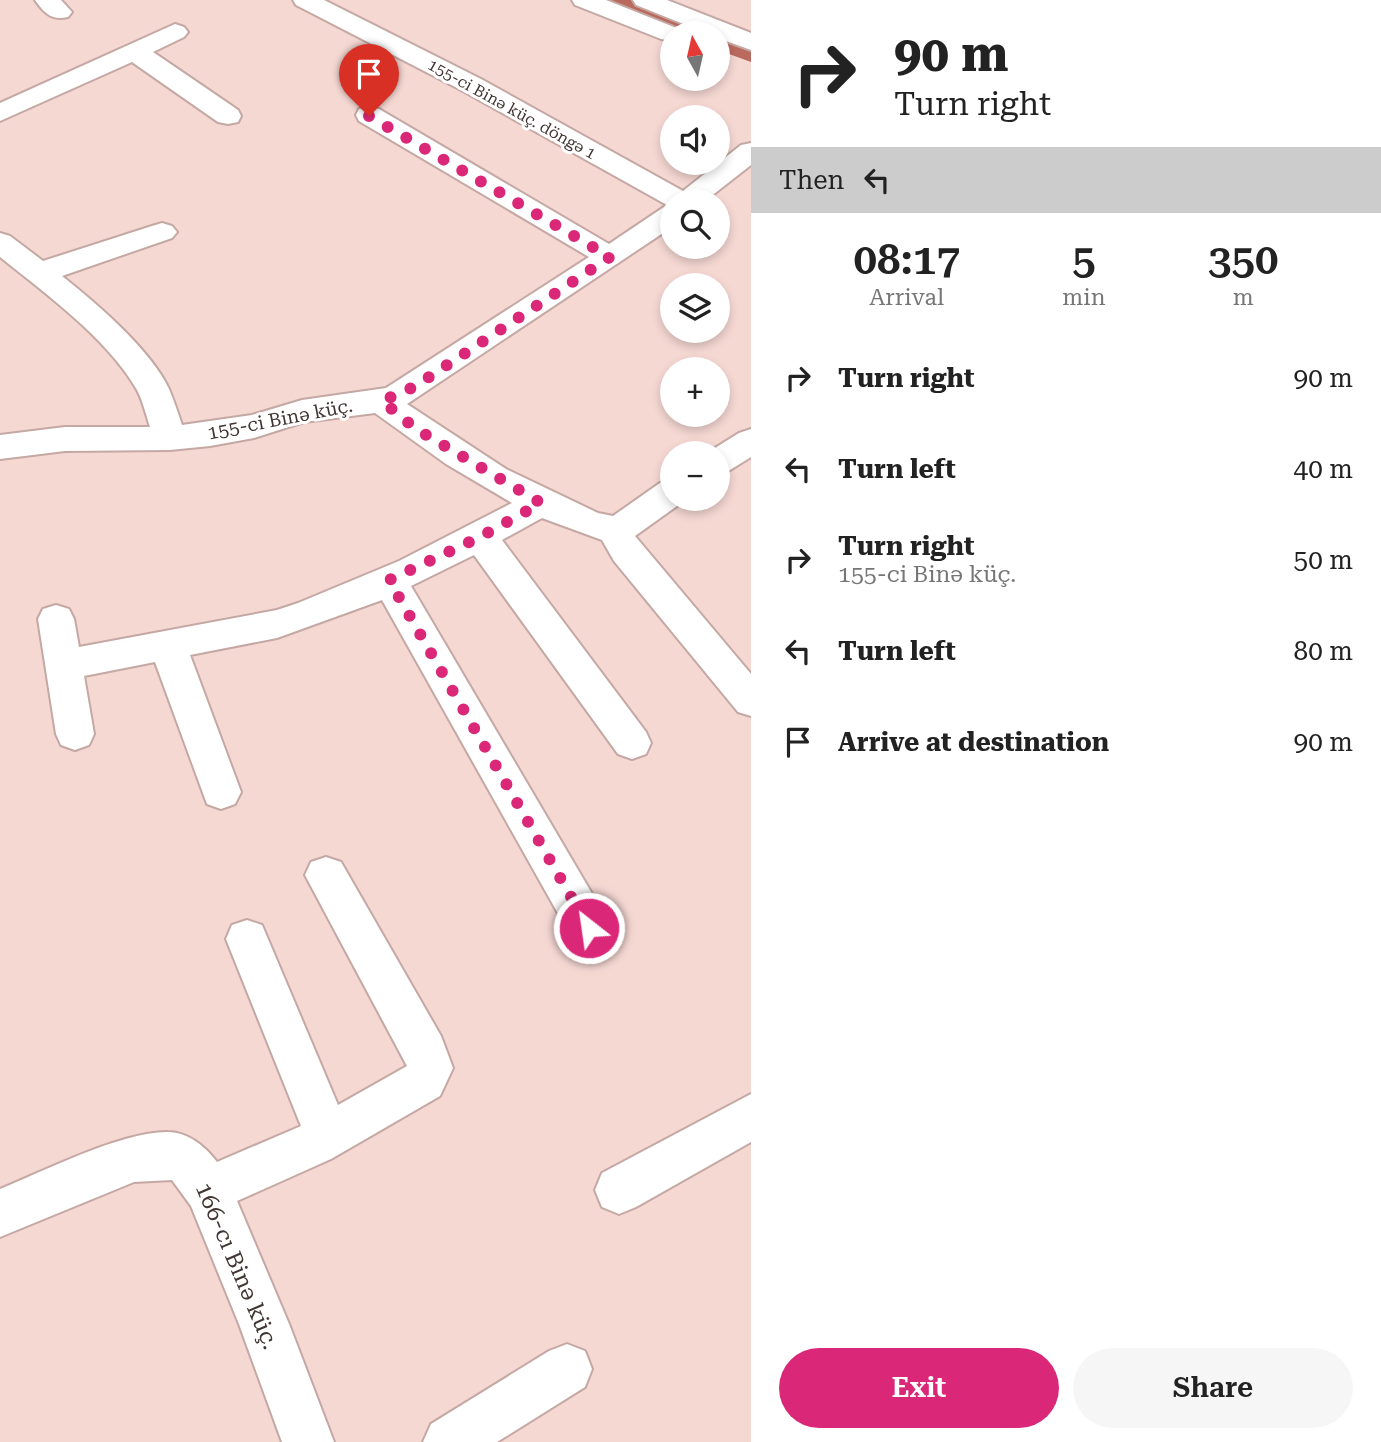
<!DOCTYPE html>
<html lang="en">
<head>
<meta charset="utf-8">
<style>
	:root { --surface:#fff; --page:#f6f6f6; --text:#222; --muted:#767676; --accent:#db2777 }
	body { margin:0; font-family:"Roboto Serif",serif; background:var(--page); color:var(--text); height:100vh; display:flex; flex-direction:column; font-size:26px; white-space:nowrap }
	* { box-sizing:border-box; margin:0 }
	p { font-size:23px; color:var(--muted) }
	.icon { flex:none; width:38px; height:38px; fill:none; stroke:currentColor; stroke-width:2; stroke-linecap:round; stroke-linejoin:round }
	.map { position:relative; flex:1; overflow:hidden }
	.details { display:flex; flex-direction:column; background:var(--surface); width:630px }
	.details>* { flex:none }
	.hud { background:#fff; color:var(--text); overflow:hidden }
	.needle { width:46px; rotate:352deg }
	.buttons { position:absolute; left:660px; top:21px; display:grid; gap:14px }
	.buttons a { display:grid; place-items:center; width:70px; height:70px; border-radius:50%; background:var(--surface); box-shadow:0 4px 10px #0003; font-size:35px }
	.pin { position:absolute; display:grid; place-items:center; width:60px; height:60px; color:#fff; margin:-72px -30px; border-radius:50% 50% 50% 0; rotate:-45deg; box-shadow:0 0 7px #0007 }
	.pin .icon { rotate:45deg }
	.me { position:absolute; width:77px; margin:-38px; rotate:330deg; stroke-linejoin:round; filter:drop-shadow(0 0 5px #0008) }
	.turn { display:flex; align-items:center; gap:24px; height:147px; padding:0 28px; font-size:32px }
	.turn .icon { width:91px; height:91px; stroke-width:2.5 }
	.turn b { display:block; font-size:49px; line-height:60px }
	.then { display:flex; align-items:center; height:66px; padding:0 28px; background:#0003; gap:14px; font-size:26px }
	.eta { display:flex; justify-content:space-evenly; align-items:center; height:119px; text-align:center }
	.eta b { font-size:42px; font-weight:600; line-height:49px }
	.action { display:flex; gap:14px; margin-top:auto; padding:14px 28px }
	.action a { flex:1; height:80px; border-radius:42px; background:var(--accent); color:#fff; font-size:28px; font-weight:600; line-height:80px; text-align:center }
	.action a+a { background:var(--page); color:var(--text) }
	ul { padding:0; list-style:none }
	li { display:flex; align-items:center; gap:21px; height:91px; padding:0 28px }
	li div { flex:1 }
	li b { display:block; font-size:26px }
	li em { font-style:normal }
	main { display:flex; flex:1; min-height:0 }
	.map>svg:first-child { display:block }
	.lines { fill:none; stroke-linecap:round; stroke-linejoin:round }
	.canal { fill:#ba695d; fill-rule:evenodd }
	.minor-casing { stroke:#c4a8a3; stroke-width:4 }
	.minor { fill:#fff; fill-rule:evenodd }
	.route { stroke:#db2777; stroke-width:12; stroke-dasharray:0 21.6 }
	.labels { text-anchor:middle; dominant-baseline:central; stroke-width:6; stroke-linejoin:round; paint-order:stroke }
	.far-street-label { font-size:16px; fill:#423634; stroke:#fff }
	.street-label { font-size:19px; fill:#423634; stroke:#fff }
	.near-street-label { font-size:23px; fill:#423634; stroke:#fff }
</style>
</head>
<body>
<main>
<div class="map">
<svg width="751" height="1442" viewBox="0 0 751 1442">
	<rect width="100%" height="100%" fill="#f6d8d3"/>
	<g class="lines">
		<g class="canal">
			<path d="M601,0H631L704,28L707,33H677L604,5Z"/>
			<path d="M718,35L751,47V62L718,50Z"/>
		</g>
		<defs>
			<g id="minor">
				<path d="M35,0H61L72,12L68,17C52,21 44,13 35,0Z"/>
				<path d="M293,0H324L481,79L683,191L741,145L751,143V165L705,201H672V227L407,404L506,469L598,513L613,516L660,483L672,480V499H685L684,501L635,536L751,674V716L738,712L614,561L602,540L542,518L502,540L646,732L651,743L646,754L632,759L618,754L474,555L411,586L604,914L610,928L604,942L589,947L574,942L382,600L277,638L190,655L241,792L235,804L221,809L207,804L155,662L84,676L94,734L89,745L75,750L61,745L56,734L38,619L43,609L56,605L69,609L74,619L79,647L277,610L298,603L399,561L512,503L446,464L375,413L304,422L254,438L210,446L170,450L65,451L0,459V435L65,427H150C146,415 143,401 137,390C107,338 46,294 0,257V233L10,236L43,261L152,226L162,223L172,226L177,232L172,238L62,276C96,303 151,350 169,389C174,401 178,413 182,425L252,415L302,400L386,388L589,257L359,121L356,115L359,109L369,107L379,109L609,244L667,205L463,91L296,5Z"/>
				<path d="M572,0H606L679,29L682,33H672V41L661,39L575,5Z"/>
				<path d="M633,0H667L751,33V50L718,38V33H706L636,5Z"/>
				<path d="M175,24L184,27L188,32L184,37L153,52L238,110L241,116L238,122L228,124L218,122L132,62L0,121V103Z"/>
				<path d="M751,429V457L730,470L718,474V453H707L739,433Z"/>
				<path d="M326,857L341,862L441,1036L453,1068L440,1096L331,1159L237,1201L289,1324L334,1442H282L239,1324L191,1206L172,1180L134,1182L0,1237V1189C44,1171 123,1131 168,1132C188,1132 206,1147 217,1162L301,1126L226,939L232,925L247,920L262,925L338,1105L407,1066L305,875L311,862Z"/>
				<path d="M751,1094V1142L636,1207L619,1214L602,1207L595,1190L602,1173Z"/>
				<path d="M567,1344L585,1351L592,1369L585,1387L497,1442H423L431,1424L549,1351Z"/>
			</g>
		</defs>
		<use href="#minor" class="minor-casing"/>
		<use href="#minor" class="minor"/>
	</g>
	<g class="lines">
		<path class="route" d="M369,116L610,257L414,387L382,401L416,429L541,503L480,537L389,580L589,928"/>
	</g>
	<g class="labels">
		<g class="far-street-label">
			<text transform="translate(512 109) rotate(29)">155-ci Binə küç. döngə 1</text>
		</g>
		<g class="street-label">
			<text transform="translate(280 419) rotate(-11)">155-ci Binə küç.</text>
		</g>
		<g class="near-street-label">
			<text transform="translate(237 1266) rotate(67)">166-cı Binə küç.</text>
		</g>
	</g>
</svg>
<div class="buttons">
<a><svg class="needle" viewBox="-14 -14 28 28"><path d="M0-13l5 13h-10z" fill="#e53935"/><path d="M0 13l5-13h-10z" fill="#767676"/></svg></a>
<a><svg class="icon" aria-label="sound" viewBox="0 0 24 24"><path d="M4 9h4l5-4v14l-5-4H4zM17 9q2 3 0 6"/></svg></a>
<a><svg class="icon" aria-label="search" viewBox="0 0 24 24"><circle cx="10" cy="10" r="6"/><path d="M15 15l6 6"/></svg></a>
<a><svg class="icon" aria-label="layers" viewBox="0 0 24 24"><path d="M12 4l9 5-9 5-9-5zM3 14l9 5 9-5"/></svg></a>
<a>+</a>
<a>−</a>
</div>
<div class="pin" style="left:369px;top:116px;background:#d93025"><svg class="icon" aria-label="arrive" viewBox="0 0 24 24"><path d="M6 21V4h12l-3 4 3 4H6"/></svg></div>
<svg class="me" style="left:589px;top:928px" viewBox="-20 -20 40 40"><circle r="17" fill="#db2777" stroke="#fff" stroke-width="3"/><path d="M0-11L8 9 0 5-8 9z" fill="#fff"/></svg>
</div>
<section class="details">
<div class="hud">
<div class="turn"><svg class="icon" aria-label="right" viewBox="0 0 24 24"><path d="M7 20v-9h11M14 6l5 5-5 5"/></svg><div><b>90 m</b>Turn right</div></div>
<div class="then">Then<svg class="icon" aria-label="left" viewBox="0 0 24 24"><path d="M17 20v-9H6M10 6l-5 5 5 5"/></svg></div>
</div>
<div class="eta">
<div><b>08:17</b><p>Arrival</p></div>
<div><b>5</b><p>min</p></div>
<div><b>350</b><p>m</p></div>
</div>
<ul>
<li><svg class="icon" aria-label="right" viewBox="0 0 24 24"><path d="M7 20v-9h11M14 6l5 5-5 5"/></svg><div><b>Turn right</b></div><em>90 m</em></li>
<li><svg class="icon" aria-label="left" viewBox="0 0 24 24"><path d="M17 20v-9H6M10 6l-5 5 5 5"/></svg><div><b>Turn left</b></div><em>40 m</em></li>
<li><svg class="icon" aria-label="right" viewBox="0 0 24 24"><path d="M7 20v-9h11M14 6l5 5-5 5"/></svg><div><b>Turn right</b><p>155-ci Binə küç.</p></div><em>50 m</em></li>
<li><svg class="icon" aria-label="left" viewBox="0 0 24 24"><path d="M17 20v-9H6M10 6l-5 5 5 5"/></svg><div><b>Turn left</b></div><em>80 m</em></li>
<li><svg class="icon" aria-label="arrive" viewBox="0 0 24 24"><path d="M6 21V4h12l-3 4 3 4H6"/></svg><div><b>Arrive at destination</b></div><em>90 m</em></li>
</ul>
<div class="action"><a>Exit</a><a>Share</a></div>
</section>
</main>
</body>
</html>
